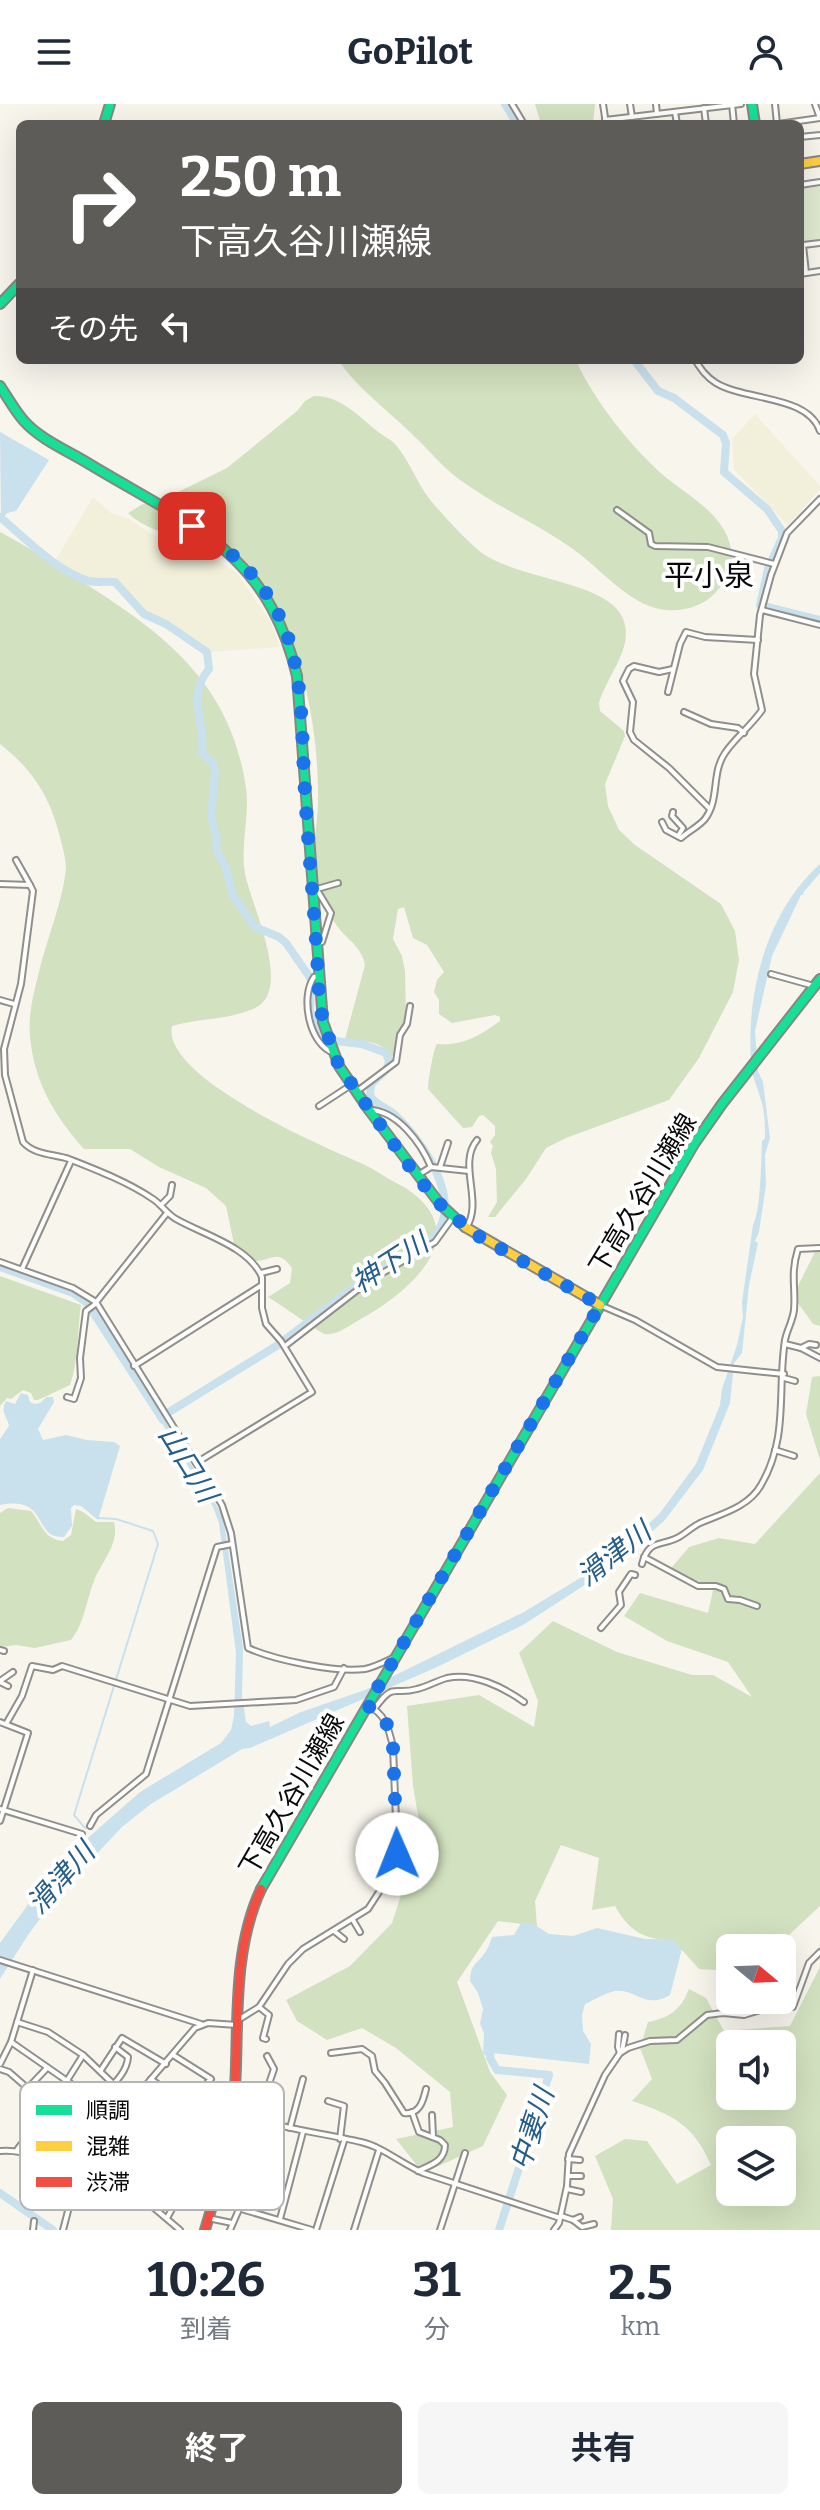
<!DOCTYPE html>
<html lang="ja">
<head>
<meta charset="utf-8">
<style>
	:root { --surface:#fff; --page:#f6f6f7; --text:#1f2937; --muted:#747a83; --accent:#5d5c59 }
	body { margin:0; font-family:Bitter,"Noto Sans JP",serif; background:var(--page); color:var(--text); height:100vh; display:flex; flex-direction:column; font-size:30px; white-space:nowrap }
	* { box-sizing:border-box; margin:0 }
	p { font-size:26px; color:var(--muted) }
	.icon { flex:none; width:44px; height:44px; fill:none; stroke:currentColor; stroke-width:2; stroke-linecap:round; stroke-linejoin:round }
	.map { position:relative; height:2126px; overflow:hidden }
	.panel { display:flex; flex-direction:column; background:var(--surface); flex:1 }
	.panel>* { flex:none }
	.banner { position:absolute; left:16px; top:16px; width:788px; height:244px; border-radius:12px; box-shadow:0 8px 32px #0002; background:#5d5c59; color:#fff; overflow:hidden }
	.needle { width:52px; rotate:109deg }
	.controls { position:absolute; left:716px; top:1830px; display:grid; gap:16px }
	.controls a { display:grid; place-items:center; width:80px; height:80px; border-radius:12px; background:var(--surface); box-shadow:0 8px 32px #0002; font-size:40px }
	.pin { position:absolute; display:grid; place-items:center; width:68px; height:68px; color:#fff; margin:-34px; border-radius:16px; box-shadow:0 4px 12px #0006 }
	.me { position:absolute; width:88px; margin:-44px; rotate:359deg; stroke-linejoin:round; filter:drop-shadow(0 0 6px #0008) }
	.turn { display:flex; align-items:center; gap:28px; height:168px; padding:0 32px; font-size:36px }
	.turn .icon { width:104px; height:104px; stroke-width:2.5 }
	.turn b { display:block; font-size:56px; line-height:68px }
	.then { display:flex; align-items:center; height:76px; padding:0 32px; background:#0003; gap:16px; font-size:30px }
	.eta { display:flex; justify-content:space-evenly; align-items:center; height:136px; text-align:center }
	.eta b { font-size:48px; font-weight:700; line-height:56px }
	.primary-button { display:flex; gap:16px; margin-top:auto; padding:16px 32px }
	.primary-button a { flex:1; height:92px; border-radius:12px; background:var(--accent); color:#fff; font-size:32px; font-weight:700; line-height:92px; text-align:center }
	.primary-button a+a { background:var(--page); color:var(--text) }
	header { display:flex; justify-content:space-between; align-items:center; height:104px; padding:0 32px; background:var(--surface); font-size:36px; font-weight:700 }
	.map>svg:first-child { display:block }
	.farmland { fill:#f2f0db }
	.green { fill:#e0eacf }
	.forest { fill:#d2e1bf; fill-rule:evenodd }
	.water { fill:#c8e1ed }
	.lines { fill:none; stroke-linecap:round; stroke-linejoin:round }
	.stream { stroke:#c8e1ed; stroke-width:2 }
	.river { stroke:#c8e1ed; stroke-width:8 }
	.street-casing { stroke:#918f8c; stroke-width:8 }
	.fast-casing { stroke:#878682; stroke-width:12 }
	.slow-casing { stroke:#878682; stroke-width:12 }
	.jam-casing { stroke:#878682; stroke-width:12 }
	.street { stroke:#fefefc; stroke-width:4 }
	.fast { stroke:#16e098; stroke-width:8 }
	.slow { stroke:#ffcf43; stroke-width:8 }
	.jam { stroke:#f24e42; stroke-width:8 }
	.route { stroke:#1a73e8; stroke-width:14; stroke-dasharray:0 25.2 }
	.labels { text-anchor:middle; dominant-baseline:central; stroke-width:8; stroke-linejoin:round; paint-order:stroke }
	.street-label { font-size:26px; fill:#090909; stroke:#fff }
	.water-label { font-size:28px; font-style:italic; fill:#245d8a; stroke:#fff }
	.quarter-label { font-size:30px; fill:#090909; stroke:#fff }
	.key { fill:#fff; stroke:#b5b5b5; stroke-width:2 }
	.key-label { font-size:22px; fill:#090909 }
</style>
</head>
<body>
<header><svg class="icon" aria-label="menu" viewBox="0 0 24 24"><path d="M4 6h16M4 12h16M4 18h16"/></svg>GoPilot<svg class="icon" aria-label="person" viewBox="0 0 24 24"><circle cx="12" cy="8" r="4"/><path d="M4 21q1-7 8-7t8 7"/></svg></header>
<div class="map">
<svg width="820" height="2126" viewBox="0 0 820 2126">
	<rect width="100%" height="100%" fill="#f8f5ed"/>
	<g class="farmland">
		<path d="M755,310L820,382V385L788,421L734,366L732,335Z"/>
		<path d="M93,393L111,409L127,414L163,437L181,442H195L236,468L271,518L280,543L210,548L207,543L157,513L143,509L122,483L105,475L88,476L55,457Z"/>
	</g>
	<path class="green" d="M820,81V136L800,138V83Z"/>
	<g class="forest">
		<path d="M535,0H595L593,20H541Z"/>
		<path d="M338,256H576C592,294 632,344 663,371C688,392 725,410 731,445C735,463 728,475 716,488C702,504 677,510 655,504C625,495 601,466 577,448C540,421 499,404 463,378C445,366 431,348 415,333C390,308 358,285 338,256Z"/>
		<path d="M314,292C341,291 360,314 381,330C385,333 392,336 395,340C410,357 417,380 431,397C445,413 461,431 477,445C509,474 599,476 620,509C639,539 607,570 599,599L600,607L624,627L625,632L605,680L608,702L619,726L635,741L721,800L735,827L739,856L733,888L699,954L669,996L566,1034L546,1044L526,1075L495,1113H488L497,1098L496,1065L491,1049L493,1042L490,1038L495,1031V1022L483,1011L479,1012L472,1023L463,1024L428,985C428,977 433,946 437,940C463,942 479,932 500,917V913L495,911L452,919L439,910V896L434,888L437,876L444,868L427,841L413,834L404,803L398,805L393,835L402,852L405,867L406,914L397,931L396,949L391,953C382,935 362,938 345,935L365,861C362,845 351,838 341,827C332,816 322,798 317,785C309,759 317,727 318,700C319,623 303,532 251,471C219,434 156,437 128,409L141,401L176,389L227,364L297,307L305,297Z"/>
		<path d="M0,428C27,442 52,459 78,475C162,528 231,578 246,684C250,712 240,740 245,769C250,799 294,886 255,904C230,916 199,914 172,922C161,973 322,1042 361,1059C376,1066 389,1076 404,1083C478,1130 410,1188 359,1216C350,1221 336,1232 325,1230C320,1229 277,1198 268,1193L290,1179L292,1164C277,1143 272,1158 252,1157L234,1140L226,1102L206,1084L159,1063L130,1045H84C54,1011 34,978 30,932C28,912 33,891 38,872C46,836 62,801 66,765C66,757 64,749 62,741C52,697 36,668 0,640Z"/>
		<path d="M817,1144L820,1145V1222L813,1220L793,1192Z"/>
		<path d="M0,1172L81,1201C77,1227 79,1256 70,1281L38,1296H34L31,1289L23,1286L11,1295L7,1294L0,1302Z"/>
		<path d="M820,1272V1356L806,1310L812,1273Z"/>
		<path d="M820,1369V1802L775,1844H730V1867L699,1865L673,1836C644,1836 629,1827 615,1802L592,1806L599,1754L561,1741L535,1797L537,1822L498,1817L457,1878L490,1968L507,1991L483,2042L423,2069L396,2035L453,2023L450,1988L396,1944L362,1924L327,1936L297,1917L286,1896L350,1862L392,1819L421,1729L413,1682L407,1602L479,1591L534,1623L538,1597L519,1549L553,1517L617,1548L692,1571H713L752,1593L728,1558L667,1537L624,1512L640,1489L708,1509L714,1482L668,1468L689,1443L719,1434L755,1440Z"/>
		<path d="M8,1404L31,1407C42,1420 43,1435 63,1437L71,1431L76,1405L83,1408L96,1418H114C120,1440 101,1458 94,1477C86,1497 85,1518 71,1536L35,1544L16,1541L0,1543V1409Z"/>
		<path d="M820,1863V2126H611L613,2095L595,2052L625,2035L647,2037L677,2080L711,2061C693,2020 673,2011 632,1997L652,1975L640,1944L648,1918C669,1914 681,1906 689,1885L706,1894L724,1927L790,1922ZM730,1940H782V1992H730ZM730,2036H782V2088H730Z"/>
	</g>
	<g class="water">
		<path d="M0,328L49,356L16,407L7,409L1,417Z"/>
		<path d="M820,760V769L803,789L804,791H801L772,852L755,927L758,967L763,978L770,1034L765,1051L766,1081L759,1128L755,1137L758,1139L749,1181L742,1249L734,1259L730,1299L703,1366L664,1417L611,1464L523,1521L435,1564L250,1644L242,1645L151,1700L122,1723L57,1792L28,1831L0,1875V1839L35,1791L72,1748L140,1688L221,1639L231,1626L234,1612L236,1549L219,1419L213,1403L160,1316L163,1314L223,1412L243,1544L242,1592L246,1618L251,1622L269,1617L270,1623L301,1608L365,1586L524,1508L590,1468L624,1443L660,1409L696,1360L720,1301L722,1285L737,1241L743,1213L742,1198L753,1121C761,1106 761,1056 762,1037L765,1034C765,1022 765,1008 761,996C758,986 754,977 752,967C744,895 765,809 820,760Z"/>
		<path d="M21,1289L28,1291L30,1298C37,1302 41,1299 46,1293H53L54,1298L38,1325L43,1336L66,1331L87,1336L114,1338L120,1342L98,1416L81,1402L74,1401L71,1404L72,1422L64,1433C32,1435 50,1391 0,1401V1335L9,1322C7,1312 0,1308 6,1297L15,1300Z"/>
		<path d="M521,1819H532L549,1830L573,1832L597,1824L645,1835H672L682,1845L670,1891C644,1906 636,1884 615,1887C605,1889 594,1896 585,1900L582,1911L583,1927L591,1940L589,1960L493,1949L486,1952L483,1949L484,1929L480,1920L483,1905L478,1889L470,1877C471,1857 478,1861 486,1847C489,1843 490,1838 492,1833L514,1831Z"/>
	</g>
	<g class="lines">
		<path class="stream" d="M85,1724L74,1711L158,1440L153,1427L116,1415L98,1414"/>
		<g class="river">
			<path d="M505,0L517,20"/>
			<path d="M634,256L658,287L674,294L723,331L726,339L724,368L767,405L782,427V434L768,465L760,501L820,516"/>
			<path d="M0,413C26,435 56,467 89,477C97,479 106,477 115,478L144,510L166,520L207,548L209,565C186,592 206,619 202,649L213,659L215,668L211,712L217,736L216,745L226,764L233,792L255,823L279,833L286,839L311,875L310,907L322,931"/>
			<path d="M0,1163L73,1189L87,1199L163,1316"/>
			<path d="M161,1313L278,1241L350,1186L433,1134C466,1098 422,1036 394,1010C386,1003 376,1001 370,992L371,980L387,965L389,957L386,949L362,940L335,937"/>
			<path d="M491,1944L490,1954L497,1966L549,1971L499,2126"/>
			<path d="M0,2089L53,2126"/>
		</g>
		<defs>
			<g id="street">
				<path d="M512,0L524,20"/>
				<path d="M603,0L606,20"/>
				<path d="M630,0L632,13"/>
				<path d="M656,0L657,10"/>
				<path d="M732,0L734,20"/>
				<path d="M775,0L777,20"/>
				<path d="M815,0L820,14"/>
				<path d="M704,4L706,20"/>
				<path d="M675,8L677,20"/>
				<path d="M605,16L741,0"/>
				<path d="M778,20L820,14"/>
				<path d="M800,33L820,31"/>
				<path d="M800,81L820,78"/>
				<path d="M806,169L803,141L820,139"/>
				<path d="M800,170L820,167"/>
				<path d="M695,256C701,265 706,273 716,279C746,297 808,291 820,327"/>
				<path d="M617,406L649,429L651,440L655,442L708,443L774,460"/>
				<path d="M762,506L820,521"/>
				<path d="M673,565L659,568L634,562L629,565L623,577L633,598L630,628L634,636L669,664L710,705"/>
				<path d="M668,588L680,540L686,528L705,533L758,536"/>
				<path d="M684,608L711,620L738,624L744,629"/>
				<path d="M673,708L672,712L683,724L678,732"/>
				<path d="M662,718L666,726L681,734C689,727 698,723 705,715C720,695 711,669 725,649C735,634 751,622 762,606L754,570L760,511L771,471L787,429L820,395"/>
				<path d="M16,756L30,781"/>
				<path d="M0,780L30,781L33,787L21,880L4,945L5,971L23,1038C34,1051 54,1050 69,1055C97,1066 128,1078 153,1095C162,1101 167,1110 176,1115C204,1131 248,1142 262,1173V1204L266,1220L281,1237L312,1288L196,1359"/>
				<path d="M317,785L338,779"/>
				<path d="M316,840L322,838L331,809L317,786"/>
				<path d="M771,870L814,882"/>
				<path d="M318,872L314,873C300,893 309,941 334,949"/>
				<path d="M0,896L14,900"/>
				<path d="M356,988L396,958L400,931L407,920L410,902"/>
				<path d="M319,1002L351,981"/>
				<path d="M369,1006C397,1006 421,1039 431,1063"/>
				<path d="M440,1063L448,1039"/>
				<path d="M418,1071L431,1063L469,1067"/>
				<path d="M161,1101L170,1092L172,1081"/>
				<path d="M466,1124C484,1098 457,1060 477,1036"/>
				<path d="M0,1158L73,1184L96,1198L222,1401L231,1429L248,1544C275,1556 336,1569 365,1565C375,1563 386,1557 395,1553"/>
				<path d="M22,1165L71,1057"/>
				<path d="M261,1169L277,1165"/>
				<path d="M600,1201L635,1216L717,1263L784,1270"/>
				<path d="M785,1240L801,1244L820,1254"/>
				<path d="M285,1242L369,1177L435,1138L453,1113"/>
				<path d="M801,1244L809,1240L816,1241"/>
				<path d="M134,1262L262,1181"/>
				<path d="M784,1274L795,1277"/>
				<path d="M67,1293L74,1295L81,1274L80,1254L86,1207L94,1201L167,1109"/>
				<path d="M775,1346L794,1352"/>
				<path d="M644,1453L698,1482H716L724,1485L728,1495L740,1496L757,1502"/>
				<path d="M642,1460C649,1434 661,1443 679,1433C686,1429 692,1423 700,1419C721,1410 749,1403 761,1381C789,1333 777,1287 785,1236C787,1226 793,1216 794,1206C796,1183 790,1171 798,1145L820,1144"/>
				<path d="M601,1524L621,1501L619,1488L631,1470L635,1471"/>
				<path d="M0,1546L4,1547"/>
				<path d="M0,1577L13,1568"/>
				<path d="M0,1578L8,1582"/>
				<path d="M375,1604C395,1577 392,1592 417,1585C427,1583 436,1577 447,1574C473,1568 503,1583 524,1598"/>
				<path d="M0,1618L28,1629L0,1717"/>
				<path d="M6,1620L22,1592L32,1562L53,1566L62,1562L190,1602L296,1596L334,1583L344,1564"/>
				<path d="M0,1705L82,1730"/>
				<path d="M90,1722L96,1711L146,1670L217,1443L232,1440"/>
				<path d="M353,1816L360,1828"/>
				<path d="M334,1827L344,1835"/>
				<path d="M0,1856L201,1920"/>
				<path d="M259,1903L269,1911L263,1934L266,1935"/>
				<path d="M238,1916L259,1903L288,1860L303,1845L368,1805L392,1768L397,1740L393,1643C389,1625 385,1608 367,1602"/>
				<path d="M17,1918L48,1928L83,1951L131,1997"/>
				<path d="M619,1930L618,1943L620,1949"/>
				<path d="M11,1938L93,1995H99L118,2013"/>
				<path d="M622,1947L625,1931"/>
				<path d="M331,1949L362,1945L372,1952L375,1967L385,1979L404,2009C419,2011 423,1998 426,1985"/>
				<path d="M0,1960L11,1938L33,1866"/>
				<path d="M0,1965L9,1968L40,1995L50,1985"/>
				<path d="M101,1966L122,1934L166,1960"/>
				<path d="M68,1975L83,1951"/>
				<path d="M151,1975L171,1990"/>
				<path d="M28,1984L47,1964"/>
				<path d="M177,1988L165,1999L177,2010"/>
				<path d="M195,1989C243,2021 305,2025 361,2038C383,2043 402,2060 423,2069L560,2114"/>
				<path d="M69,1994L78,1999"/>
				<path d="M99,1995C111,1982 127,1970 128,1953L115,1943"/>
				<path d="M328,1997L344,2002L340,2035"/>
				<path d="M63,2000L78,1984"/>
				<path d="M127,2003L146,2016"/>
				<path d="M412,2008L419,2028L440,2036L445,2041C445,2057 431,2061 418,2067"/>
				<path d="M432,2011L433,2033"/>
				<path d="M257,2015L274,1965L267,1952"/>
				<path d="M108,2022L120,2031L140,2039"/>
				<path d="M205,2022L214,2002"/>
				<path d="M290,2024L303,1975"/>
				<path d="M100,2030L131,2046L143,2059L146,2057L177,2010L211,1975L173,1951"/>
				<path d="M163,2030L185,2038"/>
				<path d="M114,2038L108,2048L116,2052"/>
				<path d="M197,2042L225,2052"/>
				<path d="M155,2045L177,2058"/>
				<path d="M17,2046L29,2030L40,2026"/>
				<path d="M0,2047C28,2044 52,2062 80,2061L100,2030L127,2003L195,1924L208,1919L237,1921"/>
				<path d="M29,2050L38,2036"/>
				<path d="M568,2055L580,2056"/>
				<path d="M568,2072H581"/>
				<path d="M118,2075L138,2056"/>
				<path d="M567,2085L581,2088"/>
				<path d="M138,2088L152,2065L157,2067"/>
				<path d="M238,2104L312,2126"/>
				<path d="M561,2112L573,2116L580,2113"/>
				<path d="M167,2114L181,2089"/>
				<path d="M208,2114L232,2119"/>
				<path d="M280,2115L303,2028"/>
				<path d="M573,2116L582,2123L594,2120"/>
				<path d="M33,2126L34,2117"/>
				<path d="M63,2126L80,2061L121,2076L180,2126"/>
				<path d="M230,2126L247,2087L271,2091"/>
				<path d="M316,2126L344,2037"/>
				<path d="M354,2126L379,2046"/>
				<path d="M440,2126L465,2049"/>
				<path d="M554,2126L559,2119L567,2082L569,2050L605,1971L620,1949L628,1944L650,1937L677,1936L707,1911L723,1909L744,1911L767,1904L793,1903L809,1859L820,1848"/>
			</g>
			<g id="fast">
				<path d="M752,0L755,20"/>
				<path d="M104,20L110,0"/>
				<path d="M0,200L20,179"/>
				<path d="M0,282C8,294 15,307 24,317C40,335 66,346 86,358C188,420 267,445 297,572L323,918L339,962L369,1006L440,1100L465,1123"/>
				<path d="M261,1785L694,1040L722,1000L820,875"/>
			</g>
			<g id="slow">
				<path d="M800,60L820,57"/>
				<path d="M465,1123L600,1201"/>
			</g>
			<path id="jam" d="M205,2126C217,2085 230,2044 234,2001C240,1929 230,1852 261,1785"/>
		</defs>
		<use href="#street" class="street-casing"/>
		<use href="#fast" class="fast-casing"/>
		<use href="#slow" class="slow-casing"/>
		<use href="#jam" class="jam-casing"/>
		<use href="#street" class="street"/>
		<use href="#fast" class="fast"/>
		<use href="#slow" class="slow"/>
		<use href="#jam" class="jam"/>
	</g>
	<g class="lines">
		<path class="route" d="M192,422C231,445 264,476 282,518C305,570 301,633 305,688C309,755 316,822 319,890L323,918L339,962L417,1073L440,1100L473,1129L600,1201L367,1602C385,1608 390,1625 393,1643L397,1750"/>
	</g>
	<g class="labels">
		<g class="street-label">
			<text transform="translate(643 1090) rotate(-59)">下高久谷川瀬線</text>
			<text transform="translate(292 1691) rotate(-60)">下高久谷川瀬線</text>
		</g>
		<g class="water-label">
			<text transform="translate(390 1159) rotate(-33)">神下川</text>
			<text transform="translate(188 1360) rotate(58)">山口川</text>
			<text transform="translate(614 1450) rotate(-38)">滑津川</text>
			<text transform="translate(61 1774) rotate(-48)">滑津川</text>
			<text transform="translate(532 2025) rotate(-72)">中妻川</text>
		</g>
		<g class="quarter-label">
			<text x="709" y="472">平小泉</text>
		</g>
	</g>
	<rect x="20" y="1978" width="264" height="128" rx="12" class="key"/>
	<rect x="36" y="2001" width="36" height="10" fill="#16e098"/>
	<rect x="36" y="2037" width="36" height="10" fill="#ffcf43"/>
	<rect x="36" y="2073" width="36" height="10" fill="#f24e42"/>
	<g class="key-label">
		<text x="86" y="2014">順調</text>
		<text x="86" y="2050">混雑</text>
		<text x="86" y="2086">渋滞</text>
	</g>
</svg>
<div class="controls">
<a><svg class="needle" viewBox="-14 -14 28 28"><path d="M0-13l5 13h-10z" fill="#e53935"/><path d="M0 13l5-13h-10z" fill="#747a83"/></svg></a>
<a><svg class="icon" aria-label="sound" viewBox="0 0 24 24"><path d="M4 9h4l5-4v14l-5-4H4zM17 9q2 3 0 6"/></svg></a>
<a><svg class="icon" aria-label="layers" viewBox="0 0 24 24"><path d="M12 4l9 5-9 5-9-5zM3 14l9 5 9-5"/></svg></a>
</div>
<div class="pin" style="left:192px;top:422px;background:#d93025"><svg class="icon" aria-label="arrive" viewBox="0 0 24 24"><path d="M6 21V4h12l-3 4 3 4H6"/></svg></div>
<svg class="me" style="left:397px;top:1750px" viewBox="-20 -20 40 40"><circle r="19" fill="#fff"/><path d="M0-13L10 11 0 6-10 11z" fill="#1a73e8"/></svg>
<div class="banner">
<div class="turn"><svg class="icon" aria-label="right" viewBox="0 0 24 24"><path d="M7 20v-9h11M14 6l5 5-5 5"/></svg><div><b>250 m</b>下高久谷川瀬線</div></div>
<div class="then">その先<svg class="icon" aria-label="left" viewBox="0 0 24 24"><path d="M17 20v-9H6M10 6l-5 5 5 5"/></svg></div>
</div>
</div>
<section class="panel">
<div class="eta">
<div><b>10:26</b><p>到着</p></div>
<div><b>31</b><p>分</p></div>
<div><b>2.5</b><p>km</p></div>
</div>
<div class="primary-button"><a>終了</a><a>共有</a></div>
</section>
</body>
</html>
